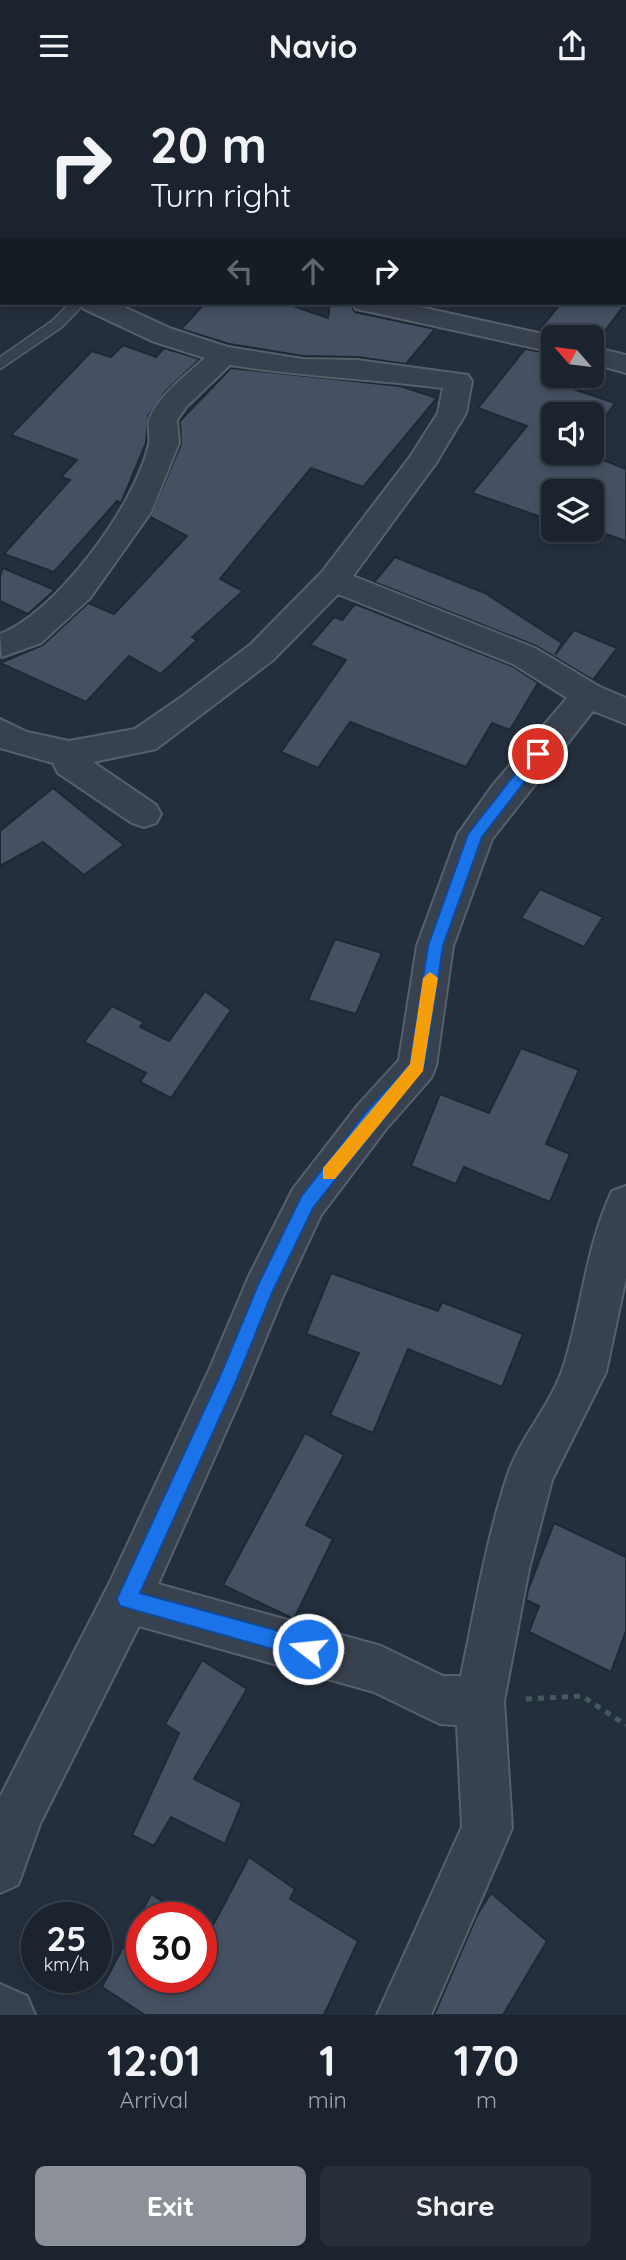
<!DOCTYPE html>
<html lang="en">
<head>
<meta charset="utf-8">
<style>
	:root { --surface:#1b232e; --page:#282f3a; --text:#f1f3f6; --muted:#a0a4aa; --line:#39404a; --accent:#8c9099 }
	body { margin:0; font-family:Quicksand,sans-serif; background:var(--page); color:var(--text); height:100vh; display:flex; flex-direction:column; font-size:26px; white-space:nowrap }
	* { box-sizing:border-box; margin:0 }
	p { font-size:23px; color:var(--muted) }
	.icon { flex:none; width:38px; height:38px; fill:none; stroke:currentColor; stroke-width:2; stroke-linecap:round; stroke-linejoin:round }
	.map { position:relative; height:1924px; overflow:hidden }
	.panel { display:flex; flex-direction:column; background:var(--surface); flex:1 }
	.panel>* { flex:none }
	.banner { position:absolute; left:0px; top:0px; width:626px; height:214px; box-shadow:0 4px 10px #0003,0 0 0 2px var(--line); background:#1b232e; color:var(--text); overflow:hidden }
	.needle { width:46px; rotate:298deg }
	.buttons { position:absolute; left:541px; top:234px; display:grid; gap:14px }
	.buttons a { display:grid; place-items:center; width:63px; height:63px; border-radius:10px; background:var(--surface); box-shadow:0 4px 10px #0003,0 0 0 2px var(--line); font-size:35px }
	.speed { position:absolute; left:21px; top:1811px; display:flex; gap:14px; font-size:35px; font-weight:700; text-align:center }
	.speed>* { display:grid; place-content:center; width:91px; height:91px; border-radius:50%; background:var(--surface); box-shadow:0 4px 10px #0003,0 0 0 2px var(--line); line-height:1 }
	.speed small { font-size:18px; font-weight:400 }
	.speed .limit { border:10px solid #d22; background:#fff; color:#111 }
	.pin { position:absolute; display:grid; place-items:center; width:60px; height:60px; color:#fff; margin:-30px; border:4px solid #fff; border-radius:50%; box-shadow:0 2px 7px #0007 }
	.me { position:absolute; width:77px; margin:-38px; rotate:286deg; stroke-linejoin:round; filter:drop-shadow(0 0 5px #0008) }
	.turn { display:flex; align-items:center; gap:24px; height:147px; padding:0 35px; font-size:32px }
	.turn .icon { width:91px; height:91px; stroke-width:2.5 }
	.turn b { display:block; font-size:49px; line-height:60px }
	.lanes { display:flex; align-items:center; height:66px; padding:0 35px; background:#0003; justify-content:center; gap:35px; direction:ltr }
	.lanes .off { opacity:.35 }
	.eta { display:flex; justify-content:space-evenly; align-items:center; height:119px; text-align:center }
	.eta b { font-size:42px; font-weight:700; line-height:49px }
	.primary-button { display:flex; gap:14px; margin-top:auto; padding:14px 35px }
	.primary-button a { flex:1; height:80px; border-radius:10px; background:var(--accent); color:#fff; font-size:28px; font-weight:700; line-height:80px; text-align:center }
	.primary-button a+a { background:var(--page); color:var(--text) }
	header { display:flex; justify-content:space-between; align-items:center; height:91px; padding:0 35px; background:var(--surface); font-size:32px; font-weight:700 }
	.map>svg:first-child { display:block }
	.building { fill:#455162; stroke:#1f2835; stroke-width:2 }
	.lines { fill:none; stroke-linecap:round; stroke-linejoin:round }
	.lane-casing { stroke:#565f6c; stroke-width:3 }
	.street-casing { stroke:#565f6c; stroke-width:4 }
	.path { stroke:#44595c; stroke-width:5; stroke-dasharray:6 6; stroke-linecap:butt }
	.lane { fill:#38414e; fill-rule:evenodd }
	.street { fill:#38414e; fill-rule:evenodd }
	.route { fill:#1a73e8; stroke:#114b97; stroke-width:2 }
	.slow { fill:#f59e0b }
</style>
</head>
<body>
<header><svg class="icon" aria-label="menu" viewBox="0 0 24 24"><path d="M4 6h16M4 12h16M4 18h16"/></svg>Navio<svg class="icon" aria-label="share" viewBox="0 0 24 24"><path d="M12 15V3M7 8l5-5 5 5M5 13v7h14v-7"/></svg></header>
<div class="map">
<svg width="626" height="1924" viewBox="0 0 626 1924">
	<rect width="100%" height="100%" fill="#242f3e"/>
	<g class="building">
		<path d="M205,212H284L328,227L330,212H350L355,221L435,238L406,273L357,266L303,265L229,253L181,238Z"/>
		<path d="M561,212H626L594,254H592V247H563L539,239Z"/>
		<path d="M123,254L156,266L164,257L200,268L166,300L148,325L146,352L121,412L117,410L54,481L4,463L70,389L61,386L77,369L11,344L92,260L111,266Z"/>
		<path d="M525,258L553,263V285H571L564,295L615,312L592,344V324H553V362H586L626,378V450L592,438V401H553V430L472,402L527,335L478,317Z"/>
		<path d="M231,277L400,295L437,307L363,396L311,377L220,488L243,500L192,546L197,549L161,583L129,565L86,611L0,572L43,554L88,512L114,523L187,445L150,426L181,353L180,330Z"/>
		<path d="M395,466L485,502L562,552L555,564L574,539L617,557L593,589L536,555L374,491Z"/>
		<path d="M3,477L55,499L28,523L0,510V485Z"/>
		<path d="M355,513L512,575L538,592L510,639L492,632L466,676L350,631L318,677L281,661L346,569L310,554L334,526L342,529Z"/>
		<path d="M53,697L124,754L84,784L43,751L0,775V740Z"/>
		<path d="M540,798L603,826L584,856L521,827Z"/>
		<path d="M335,848L382,862L356,923L308,909Z"/>
		<path d="M205,900L231,919L171,1007L140,991L146,982L84,951L112,915L144,931L140,936L169,950Z"/>
		<path d="M521,957L579,979L546,1053L570,1063L550,1111L464,1076L456,1093L411,1075L440,1003L489,1022Z"/>
		<path d="M331,1182L438,1220L442,1211L523,1243L502,1296L408,1258L373,1342L330,1324L359,1262L306,1243Z"/>
		<path d="M305,1342L344,1364L306,1434L333,1448L294,1528L223,1494Z"/>
		<path d="M554,1432L626,1466V1540L611,1581L529,1541L539,1515L526,1509L528,1499Z"/>
		<path d="M202,1569L247,1598L194,1688L242,1712L225,1753L171,1726L154,1755L132,1744L179,1642L165,1633Z"/>
		<path d="M249,1766L295,1798L290,1808L358,1850L324,1924H145L102,1896L151,1803L189,1827H142V1886H201V1835L210,1840Z"/>
		<path d="M491,1802L547,1850L503,1924H434L477,1824Z"/>
	</g>
	<g class="lines">
		<defs>
			<path id="lane" d="M70,212H85L62,236L0,278V266L52,230Z"/>
			<g id="street">
				<path d="M516,0H542L514,2Z"/>
				<rect x="0" y="144" width="2" height="16"/>
				<path d="M81,212H115L172,238L228,256L303,268L357,269L468,284L472,290L466,322L436,372L353,485L535,557L600,596L626,607V633L593,620L492,748L453,855L436,975L431,987L386,1038L321,1124L283,1205L243,1302L158,1493L381,1555L443,1585H461C475,1518 486,1449 508,1383C521,1345 552,1313 564,1274C582,1217 586,1155 612,1100L626,1095V1187L606,1281L552,1389L529,1478L504,1610L512,1737L431,1924H377L462,1736L457,1634L440,1633L374,1601L139,1535L40,1733L18,1794L0,1802V1706L110,1491L210,1277L249,1185L293,1098L358,1014L399,969L417,855L458,743L493,694L567,607L513,573L338,503L273,569L156,658L93,671L156,714L161,723L156,732L144,736L132,732L58,682L53,672L0,657V628L27,641L69,650L135,638L180,607L251,553L322,481L410,366L438,322L443,297C371,288 301,285 230,274L186,316L177,329L179,352L151,421L90,507L41,552L2,566L0,543C57,521 136,413 149,353C151,344 146,334 150,326C162,302 185,285 205,267L152,250L84,218Z"/>
				<path d="M353,212H402L561,247H553V261L366,220L356,218Z"/>
				<path d="M592,256L626,264V282L592,272Z"/>
				<path d="M0,1893L27,1905L35,1924H0Z"/>
			</g>
		</defs>
		<use href="#lane" class="lane-casing"/>
		<use href="#street" class="street-casing"/>
		<path class="path" d="M526,1608L582,1605L626,1634"/>
		<use href="#lane" class="lane"/>
		<use href="#street" class="street"/>
	</g>
	<path class="route" d="M538,658L545,663L543,667L482,746L443,855L425,975L313,1117L272,1202L235,1293L140,1502L308,1548L315,1551L318,1558L315,1565L308,1568L120,1515L117,1508L120,1501L221,1283L258,1194L301,1106L366,1021L410,973L428,855L468,743L533,660Z"/>
	<path class="slow" d="M430,881L438,887L423,980L335,1088H323V1077L410,973L423,887Z"/>
</svg>
<div class="buttons">
<a><svg class="needle" viewBox="-14 -14 28 28"><path d="M0-13l5 13h-10z" fill="#e53935"/><path d="M0 13l5-13h-10z" fill="#a0a4aa"/></svg></a>
<a><svg class="icon" aria-label="sound" viewBox="0 0 24 24"><path d="M4 9h4l5-4v14l-5-4H4zM17 9q2 3 0 6"/></svg></a>
<a><svg class="icon" aria-label="layers" viewBox="0 0 24 24"><path d="M12 4l9 5-9 5-9-5zM3 14l9 5 9-5"/></svg></a>
</div>
<div class="speed"><div>25<small>km/h</small></div><div class="limit">30</div></div>
<div class="pin" style="left:538px;top:663px;background:#d93025"><svg class="icon" aria-label="arrive" viewBox="0 0 24 24"><path d="M6 21V4h12l-3 4 3 4H6"/></svg></div>
<svg class="me" style="left:308px;top:1558px" viewBox="-20 -20 40 40"><circle r="17" fill="#1a73e8" stroke="#fff" stroke-width="3"/><path d="M0-11L8 9 0 5-8 9z" fill="#fff"/></svg>
<div class="banner">
<div class="turn"><svg class="icon" aria-label="right" viewBox="0 0 24 24"><path d="M7 20v-9h11M14 6l5 5-5 5"/></svg><div><b>20 m</b>Turn right</div></div>
<div class="lanes"><svg class="icon off" aria-label="left" viewBox="0 0 24 24"><path d="M17 20v-9H6M10 6l-5 5 5 5"/></svg><svg class="icon off" aria-label="ahead" viewBox="0 0 24 24"><path d="M12 20V5M6 11l6-6 6 6"/></svg><svg class="icon" aria-label="right" viewBox="0 0 24 24"><path d="M7 20v-9h11M14 6l5 5-5 5"/></svg></div>
</div>
</div>
<section class="panel">
<div class="eta">
<div><b>12:01</b><p>Arrival</p></div>
<div><b>1</b><p>min</p></div>
<div><b>170</b><p>m</p></div>
</div>
<div class="primary-button"><a>Exit</a><a>Share</a></div>
</section>
</body>
</html>
